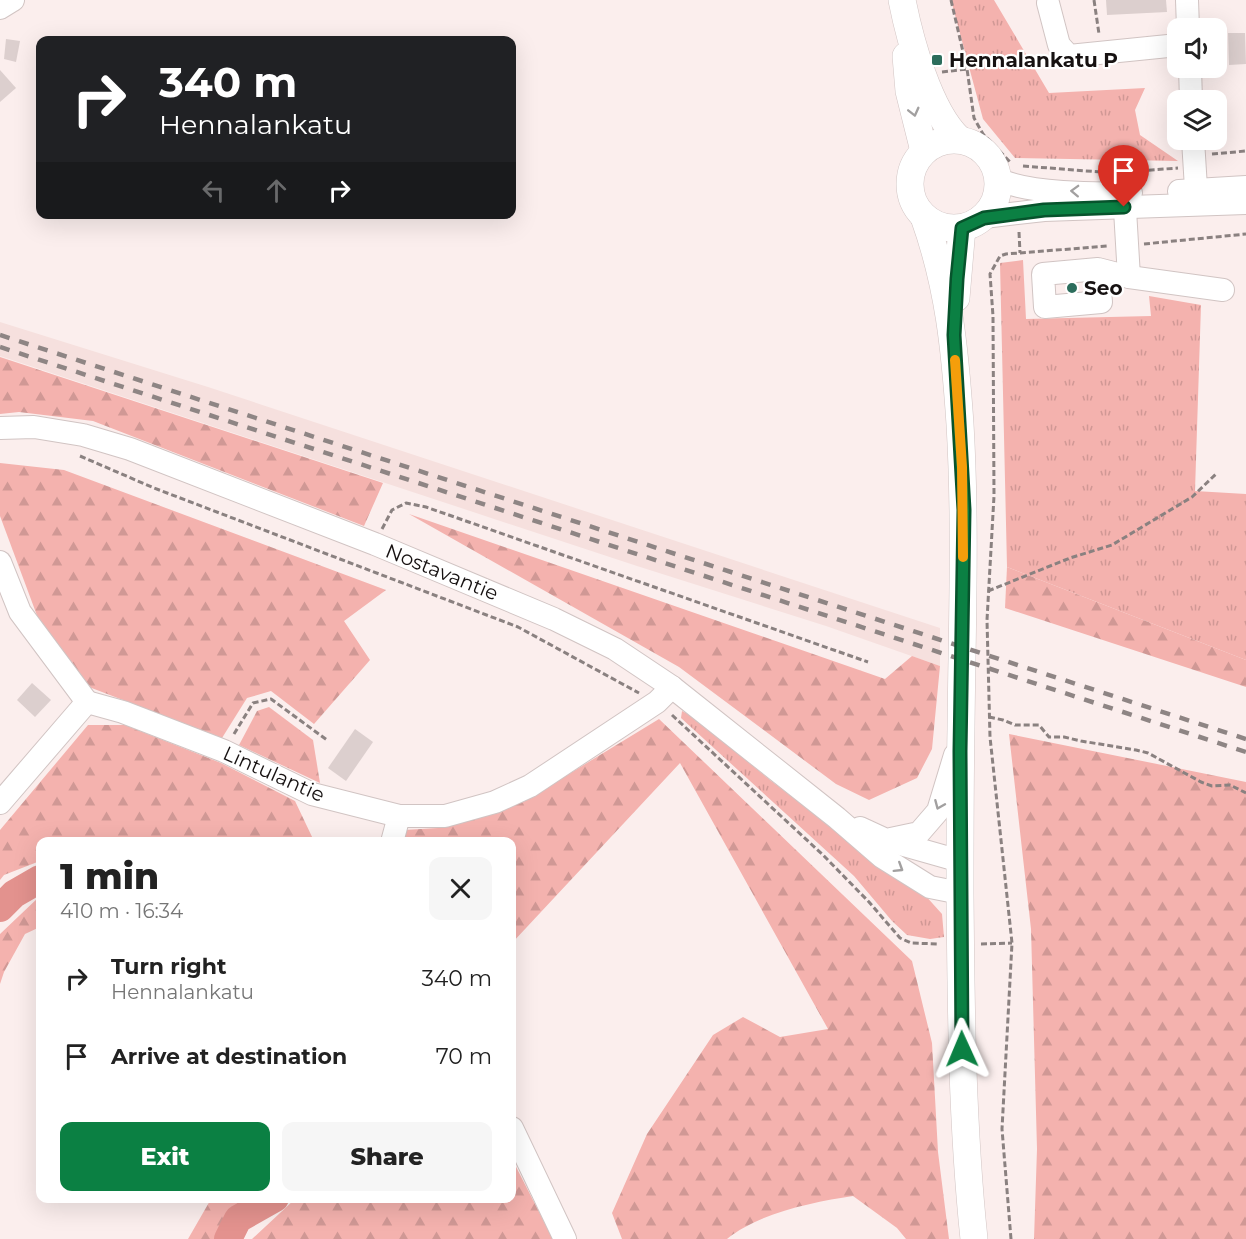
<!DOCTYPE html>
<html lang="en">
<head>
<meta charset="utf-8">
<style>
	:root { --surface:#fff; --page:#f6f6f6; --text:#222; --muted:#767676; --accent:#0b8043 }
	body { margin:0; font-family:Montserrat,sans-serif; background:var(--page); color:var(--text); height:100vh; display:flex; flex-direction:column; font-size:22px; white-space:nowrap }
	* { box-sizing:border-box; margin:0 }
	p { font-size:20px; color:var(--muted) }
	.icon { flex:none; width:33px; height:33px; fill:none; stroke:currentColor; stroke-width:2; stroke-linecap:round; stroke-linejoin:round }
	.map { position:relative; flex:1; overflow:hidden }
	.side { position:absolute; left:36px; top:837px; width:480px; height:366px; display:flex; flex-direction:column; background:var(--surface); border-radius:12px; box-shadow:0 6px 24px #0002 }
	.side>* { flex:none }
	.guide { position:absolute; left:36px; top:36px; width:480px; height:183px; border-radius:12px; box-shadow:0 6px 24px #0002; background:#202124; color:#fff; overflow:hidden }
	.controls { position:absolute; left:1167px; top:18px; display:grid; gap:12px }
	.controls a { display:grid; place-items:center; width:60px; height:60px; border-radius:12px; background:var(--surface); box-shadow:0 6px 24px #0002; font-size:30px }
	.pin { position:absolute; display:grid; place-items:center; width:51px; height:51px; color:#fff; margin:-62px -26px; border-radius:50% 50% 50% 0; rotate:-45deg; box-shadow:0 0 6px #0007 }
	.pin .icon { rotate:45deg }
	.me { position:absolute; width:66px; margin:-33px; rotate:359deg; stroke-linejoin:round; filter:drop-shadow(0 0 4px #0008) }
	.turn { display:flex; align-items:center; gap:21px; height:126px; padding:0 24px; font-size:27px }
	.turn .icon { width:78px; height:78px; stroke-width:2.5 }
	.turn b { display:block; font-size:42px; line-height:51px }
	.lanes { display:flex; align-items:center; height:57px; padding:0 24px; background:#0003; justify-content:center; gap:30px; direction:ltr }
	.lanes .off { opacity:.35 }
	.round { display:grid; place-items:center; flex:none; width:63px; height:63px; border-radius:12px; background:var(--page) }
	.overview { display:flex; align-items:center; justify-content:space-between; height:102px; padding:0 24px }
	h1 { font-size:36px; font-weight:800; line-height:45px }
	.cta { display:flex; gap:12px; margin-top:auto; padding:12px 24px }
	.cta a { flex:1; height:69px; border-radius:12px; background:var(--accent); color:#fff; font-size:24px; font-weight:800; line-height:69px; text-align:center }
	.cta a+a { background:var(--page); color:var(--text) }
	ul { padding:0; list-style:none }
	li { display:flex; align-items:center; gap:18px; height:78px; padding:0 24px }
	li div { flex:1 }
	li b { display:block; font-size:22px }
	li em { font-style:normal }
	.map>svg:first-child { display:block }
	.built { fill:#f6e0de }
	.grass { fill:url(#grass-tufts) }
	.forest { fill:url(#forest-firs) }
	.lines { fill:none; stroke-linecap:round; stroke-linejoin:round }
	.river { stroke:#e3928e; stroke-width:28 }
	.building { fill:#dccfce }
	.minor-casing { stroke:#d1c4c3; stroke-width:24 }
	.major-casing { stroke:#d1c4c3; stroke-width:28 }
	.path { stroke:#8a8180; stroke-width:3; stroke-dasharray:6 3; stroke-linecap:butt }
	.minor { stroke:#fff; stroke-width:22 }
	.major { stroke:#fff; stroke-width:27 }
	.rail { stroke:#8e8584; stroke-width:4.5; stroke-dasharray:10 10; stroke-linecap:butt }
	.oneway { stroke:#a2a0a0 }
	.route-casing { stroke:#07532c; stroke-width:15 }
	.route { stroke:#0b8043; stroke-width:10 }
	.slow { stroke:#f59e0b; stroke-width:10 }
	.poi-dot { fill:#2c6d5c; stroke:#fff; stroke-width:2 }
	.labels { text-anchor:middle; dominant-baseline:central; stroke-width:4.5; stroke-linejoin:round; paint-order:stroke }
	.poi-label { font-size:20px; font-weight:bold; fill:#161111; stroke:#fff; text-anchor:start }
	.street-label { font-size:20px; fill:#161111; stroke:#fff }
</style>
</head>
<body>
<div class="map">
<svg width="1246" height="1239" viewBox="0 0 1246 1239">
	<defs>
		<pattern id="grass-tufts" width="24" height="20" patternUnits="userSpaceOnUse" patternTransform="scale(1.5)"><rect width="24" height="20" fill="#f4b2ae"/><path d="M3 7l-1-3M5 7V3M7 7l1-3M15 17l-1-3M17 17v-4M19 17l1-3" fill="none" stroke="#d09895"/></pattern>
		<pattern id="forest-firs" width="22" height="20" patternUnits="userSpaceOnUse" patternTransform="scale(1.5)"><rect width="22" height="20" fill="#f4b2ae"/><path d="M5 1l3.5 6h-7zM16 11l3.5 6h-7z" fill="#d09895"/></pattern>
	</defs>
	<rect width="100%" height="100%" fill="#fbeeed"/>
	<path class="built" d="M0,322L208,387L940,628V666L826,626L637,566L0,356Z"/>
	<g class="grass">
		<path d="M951,0H994L1049,93L1145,88L1135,110L1140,135L1178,161L1015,158L983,119Z"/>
		<path d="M1023,260L1026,319L1151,316L1149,296L1201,305L1195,491L1246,494V660L1007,567L1000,263Z"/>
		<path d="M682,711L694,717L770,780L876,860L924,894L942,914L944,937L930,939L907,935L892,921L854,876L681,718Z"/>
	</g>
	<g class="forest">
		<path d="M0,357L383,483L364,526L93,421L19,412L0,414Z"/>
		<path d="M0,463L64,470L386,590L344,621L370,660L314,724L271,691L247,698L222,738L89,687L42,629L0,516Z"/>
		<path d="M409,514L885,679L912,656L940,666L932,749L917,778L869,800L836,784L679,667Z"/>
		<path d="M1007,567L1246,660V687L1005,608Z"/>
		<path d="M269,707L313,740L320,783L239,745L257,711Z"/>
		<path d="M659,719L912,961L932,1043L938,1152L949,1239H906L897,1228L853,1196C813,1202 759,1213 727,1239H622L612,1213L647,1134L713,1035L743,1017L780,1037L828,1029L680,763L512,943V842H403L404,830L438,828L523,802Z"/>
		<path d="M88,725H125L221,763L295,801L314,841L40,842V861L4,875L0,880V830Z"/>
		<path d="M1009,734L1246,782V1239H1034L1037,1149L1031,929Z"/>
		<path d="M40,896V927L25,934L4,972L0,984V934Z"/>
		<path d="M512,1159L553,1239H252L295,1199L512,1198Z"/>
		<path d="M211,1199H252L237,1210L222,1239H188Z"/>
	</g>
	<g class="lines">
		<g class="river">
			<path d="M0,908L14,894L40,879"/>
			<path d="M228,1239L238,1219L275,1198"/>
		</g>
	</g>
	<g class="building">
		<path d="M1106,0H1166L1167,12L1107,15Z"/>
		<path d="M1228,33H1245L1246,64L1229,65Z"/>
		<path d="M6,39L20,41L16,62L4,59Z"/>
		<path d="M0,70L16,88L0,102Z"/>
		<path d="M32,683L51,700L35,717L17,700Z"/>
		<path d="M355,729L373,742L346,781L328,768Z"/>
	</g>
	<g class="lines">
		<defs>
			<g id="minor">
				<path d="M1187,0L1188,28"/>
				<path d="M1048,3L1059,45L1069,56L1178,45"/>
				<path d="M0,8L13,0"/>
				<path d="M1190,68L1191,100"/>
				<path d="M1193,140L1197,204"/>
				<path d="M998,179C1028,194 1096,194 1131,193"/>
				<path d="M1179,191L1246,187"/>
				<path d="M1124,193L1129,277"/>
				<path d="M984,217L1044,210L1246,203"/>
				<path d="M1098,269L1101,302L1045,307L1043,274L1098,269L1129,277L1223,290"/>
				<path d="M0,428L34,427L83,435L130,449L375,544L554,619L615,649L672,687L837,818L882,857L930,887L960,893"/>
				<path d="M0,562L20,612L87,702"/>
				<path d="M0,803L87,702L123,712L224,751L312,794L399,816H445L495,802L530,786L657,702L672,687"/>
				<path d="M860,828L886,840L919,833L938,811L955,755"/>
				<path d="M392,842L399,816"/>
				<path d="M893,842L960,861"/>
				<path d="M512,1128L565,1239"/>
			</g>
			<g id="major">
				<path d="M902,0C910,40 929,111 959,139"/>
				<path d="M906,56L909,91L924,151"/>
				<circle cx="954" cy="184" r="44"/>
				<path d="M924,217C949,287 955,350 960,424C966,526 962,627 961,729C960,784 960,839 960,894C961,1009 962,1124 974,1239"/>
				<path d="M956,298L962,228"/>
			</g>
		</defs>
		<use href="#minor" class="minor-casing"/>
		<use href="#major" class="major-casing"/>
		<g class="path">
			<path d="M951,0L967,69L974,118L983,134L1011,163"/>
			<path d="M1094,0L1099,34"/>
			<path d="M942,72L967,69"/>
			<path d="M1212,154L1246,151"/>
			<path d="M1023,166L1113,173L1178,168"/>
			<path d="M1019,232L1020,253"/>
			<path d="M1144,244L1246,234"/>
			<path d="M80,456L154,488L518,627L639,693"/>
			<path d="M382,529L392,510L406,503L426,507L868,662"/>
			<path d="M988,591L1070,558L1112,545L1192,497L1216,474"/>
			<path d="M672,715L823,855L869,902L900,938L911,943L939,944"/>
			<path d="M989,717L1003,720L1015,725H1039L1049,737H1064L1081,741L1136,750L1148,753L1201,782L1212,786L1230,785L1246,793"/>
			<path d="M234,734L253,703L271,699L327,740"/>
			<path d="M981,944L1012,943"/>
			<path d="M1011,1239L1002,1129L1012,943L990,737L987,620L994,496L993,316L990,274L1000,256L1006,254L1108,246"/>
		</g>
		<use href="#minor" class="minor"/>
		<use href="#major" class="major"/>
		<g class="rail">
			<path d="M0,335L1246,739"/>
			<path d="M0,347L1246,752"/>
		</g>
	</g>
	<defs><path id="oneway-chevron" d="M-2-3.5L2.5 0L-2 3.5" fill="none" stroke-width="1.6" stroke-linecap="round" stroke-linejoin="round" transform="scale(1.5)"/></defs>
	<g class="oneway">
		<use href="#oneway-chevron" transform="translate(914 112) rotate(76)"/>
		<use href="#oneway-chevron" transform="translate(1075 191) rotate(-178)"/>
		<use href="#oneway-chevron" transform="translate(939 805) rotate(113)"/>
		<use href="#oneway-chevron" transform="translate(899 868) rotate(32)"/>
	</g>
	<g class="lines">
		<defs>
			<path id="route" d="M962,1049L960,751L964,510L954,335L957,279L962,228L984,218L1044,210L1124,207"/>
		</defs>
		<use href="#route" class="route-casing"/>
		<use href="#route" class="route"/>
		<path class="slow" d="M955,360L962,467L963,557"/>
	</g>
	<g class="poi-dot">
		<rect x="931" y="54" width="12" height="12" rx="3"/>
		<circle cx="1072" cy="288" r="6"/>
	</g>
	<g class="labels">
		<g class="poi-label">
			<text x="949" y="60">Hennalankatu P</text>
			<text x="1084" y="288">Seo</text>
		</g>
		<g class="street-label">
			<text transform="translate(442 572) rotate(22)">Nostavantie</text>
			<text transform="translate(274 774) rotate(24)">Lintulantie</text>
		</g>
	</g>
</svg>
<div class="controls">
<a><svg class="icon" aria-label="sound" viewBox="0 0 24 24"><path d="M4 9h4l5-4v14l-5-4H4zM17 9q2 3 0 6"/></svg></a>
<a><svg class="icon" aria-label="layers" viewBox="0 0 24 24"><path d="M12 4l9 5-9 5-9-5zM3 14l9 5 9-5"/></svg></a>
</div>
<div class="pin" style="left:1124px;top:207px;background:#d93025"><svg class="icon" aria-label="arrive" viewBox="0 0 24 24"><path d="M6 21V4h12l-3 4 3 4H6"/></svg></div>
<svg class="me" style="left:962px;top:1049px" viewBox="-20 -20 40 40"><path d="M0-17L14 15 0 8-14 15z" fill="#0b8043" stroke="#fff" stroke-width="4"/></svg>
<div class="guide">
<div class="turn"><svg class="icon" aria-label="right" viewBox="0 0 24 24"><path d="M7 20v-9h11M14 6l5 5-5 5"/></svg><div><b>340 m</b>Hennalankatu</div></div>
<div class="lanes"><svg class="icon off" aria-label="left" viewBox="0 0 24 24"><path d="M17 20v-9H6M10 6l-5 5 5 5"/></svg><svg class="icon off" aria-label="ahead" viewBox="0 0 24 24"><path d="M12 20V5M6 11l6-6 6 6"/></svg><svg class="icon" aria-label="right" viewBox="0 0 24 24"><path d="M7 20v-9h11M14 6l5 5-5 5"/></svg></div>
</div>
<section class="side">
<div class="overview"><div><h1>1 min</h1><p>410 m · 16:34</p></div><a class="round"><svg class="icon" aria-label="close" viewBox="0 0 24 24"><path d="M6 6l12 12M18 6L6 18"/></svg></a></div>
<ul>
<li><svg class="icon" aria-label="right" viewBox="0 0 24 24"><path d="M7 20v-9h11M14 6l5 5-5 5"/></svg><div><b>Turn right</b><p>Hennalankatu</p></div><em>340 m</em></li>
<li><svg class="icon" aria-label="arrive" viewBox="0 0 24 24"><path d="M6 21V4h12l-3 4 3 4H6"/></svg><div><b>Arrive at destination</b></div><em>70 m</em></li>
</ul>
<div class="cta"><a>Exit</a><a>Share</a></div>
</section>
</div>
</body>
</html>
